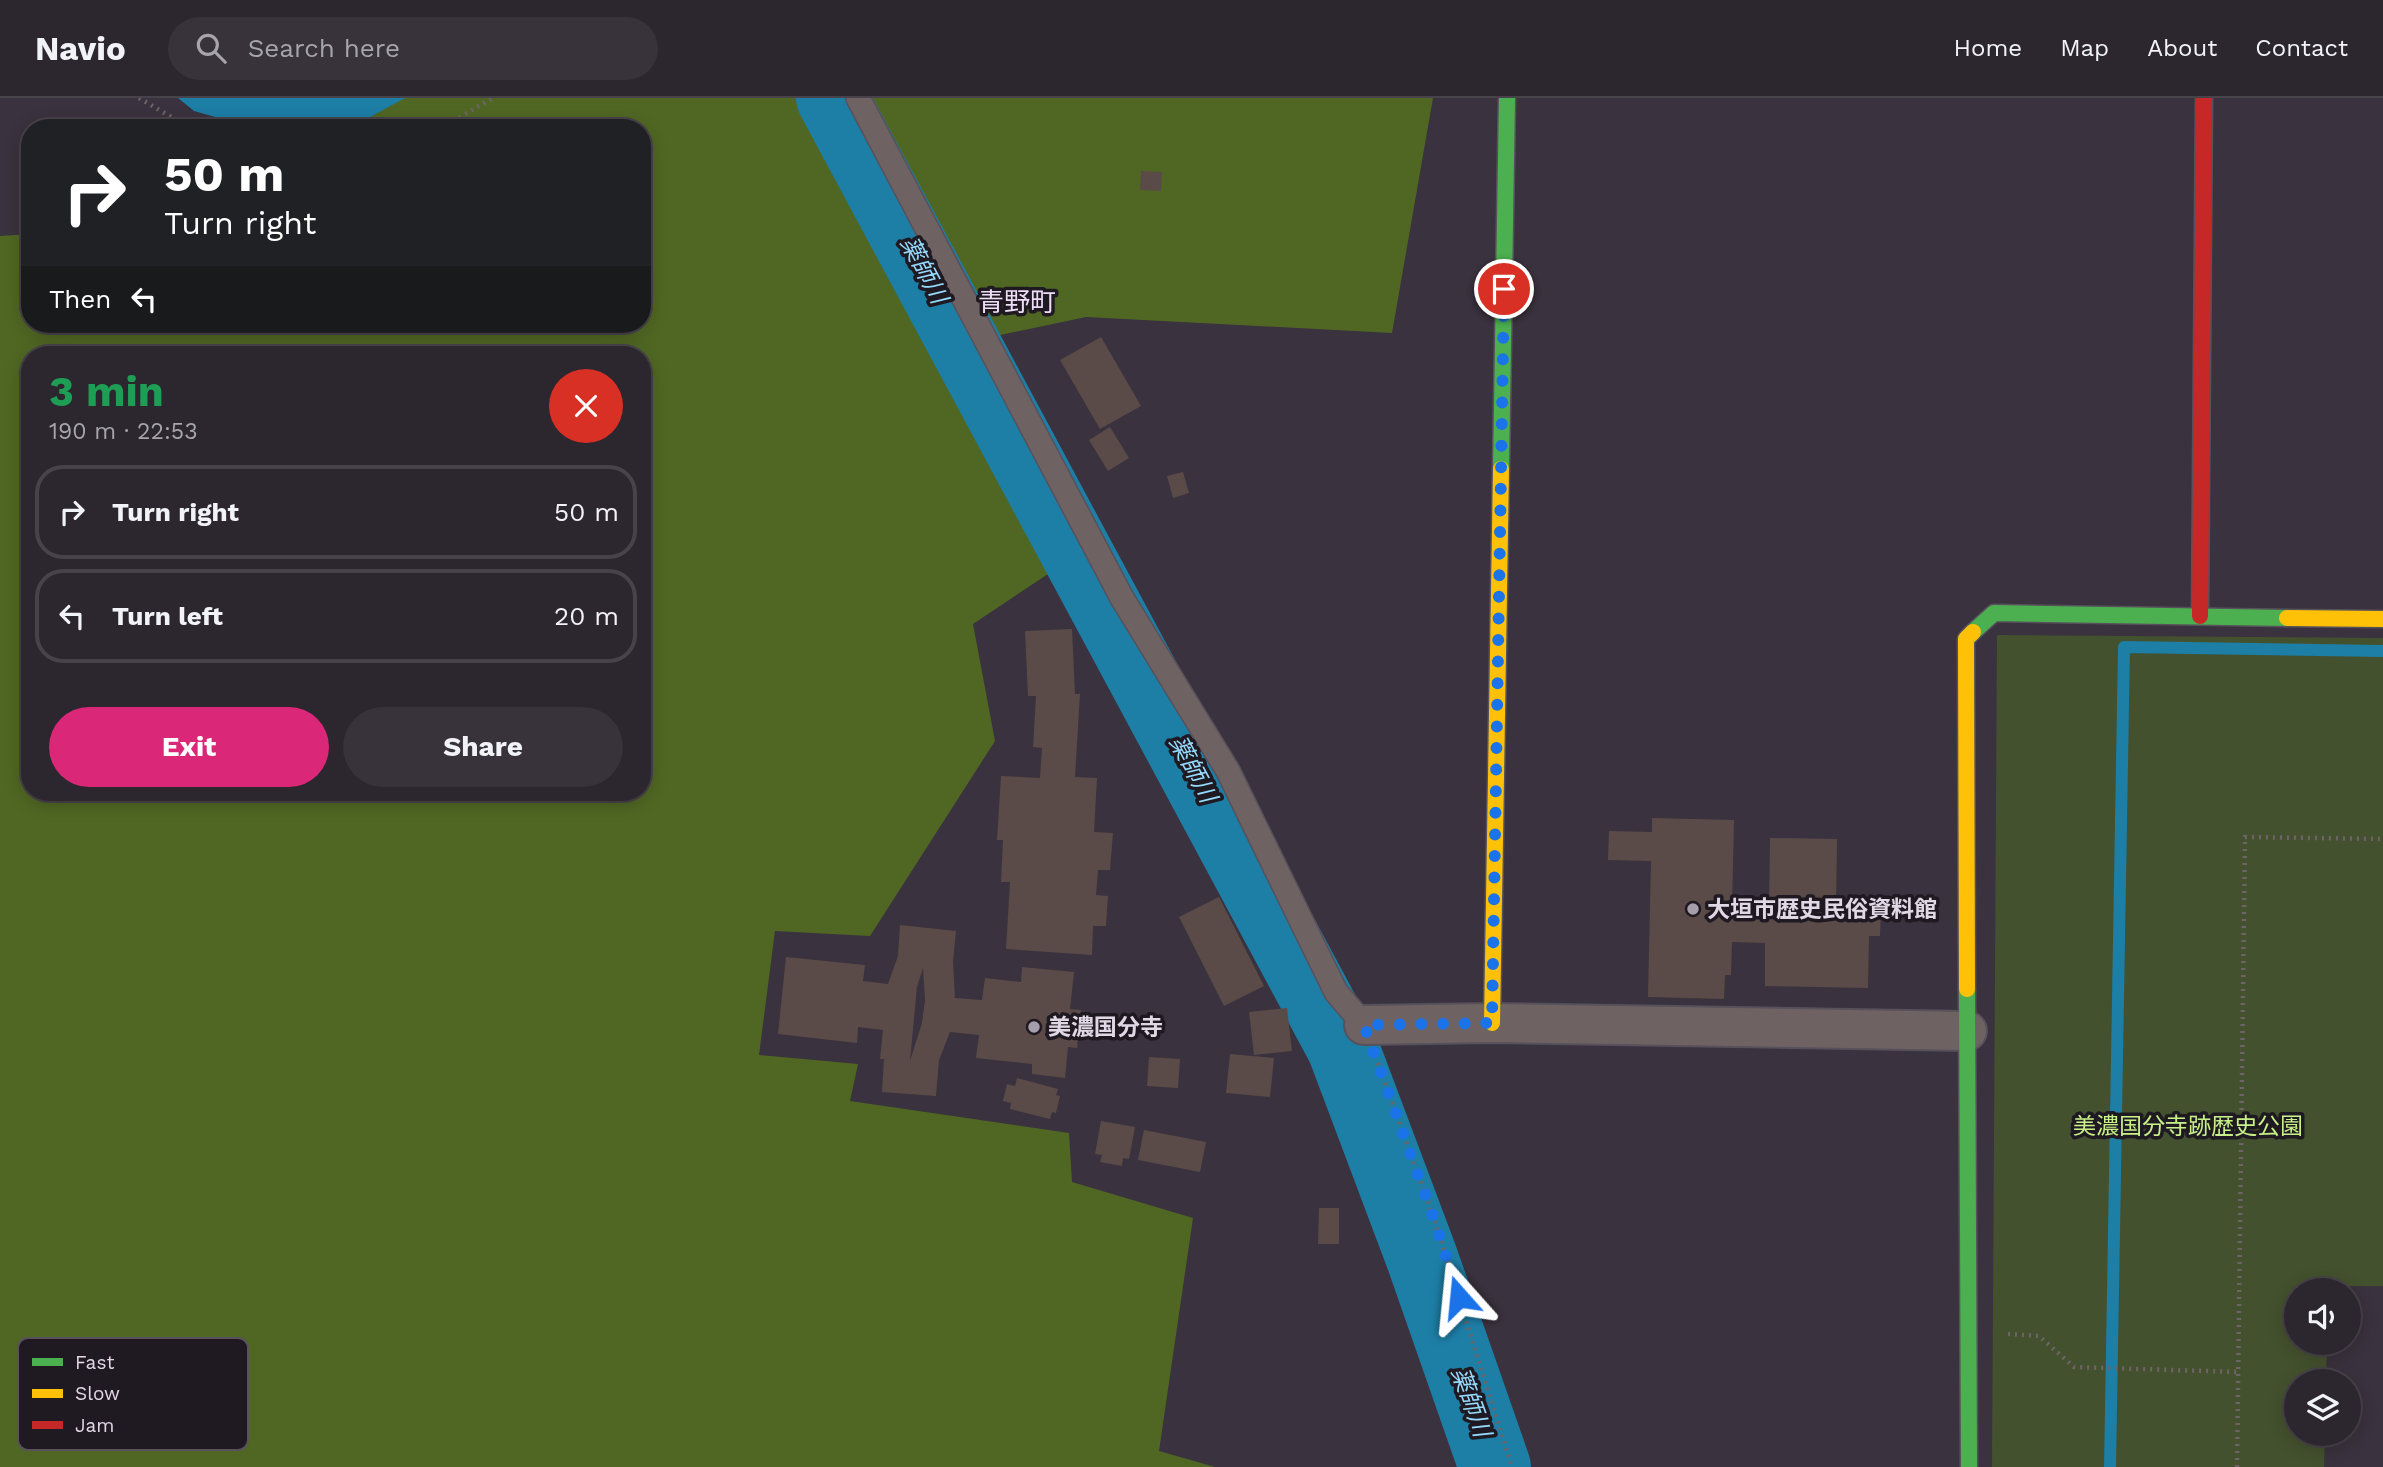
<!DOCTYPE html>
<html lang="en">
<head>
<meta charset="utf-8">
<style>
	:root { --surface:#2c262e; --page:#38323a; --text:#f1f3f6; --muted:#a6a5aa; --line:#48434a; --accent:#db2777 }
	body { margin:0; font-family:"Work Sans","Noto Sans JP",sans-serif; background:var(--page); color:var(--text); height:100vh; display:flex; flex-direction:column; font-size:26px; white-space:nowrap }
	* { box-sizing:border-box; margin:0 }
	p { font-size:23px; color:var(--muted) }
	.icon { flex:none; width:38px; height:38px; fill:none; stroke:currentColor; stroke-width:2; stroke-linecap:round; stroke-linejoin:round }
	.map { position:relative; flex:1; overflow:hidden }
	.panel { position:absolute; left:21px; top:248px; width:630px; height:455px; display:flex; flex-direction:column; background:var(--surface); border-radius:28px; box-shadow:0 4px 18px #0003,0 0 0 2px var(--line) }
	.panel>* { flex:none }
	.guide { position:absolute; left:21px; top:21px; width:630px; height:214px; border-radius:28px; box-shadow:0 4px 18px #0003,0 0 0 2px var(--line); background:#202124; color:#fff; overflow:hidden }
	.buttons { position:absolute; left:2284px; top:1180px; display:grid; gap:14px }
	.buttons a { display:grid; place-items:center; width:77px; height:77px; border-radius:50%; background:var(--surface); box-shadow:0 4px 18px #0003,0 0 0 2px var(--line); font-size:35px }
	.pin { position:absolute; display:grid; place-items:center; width:60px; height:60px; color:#fff; margin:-30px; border:4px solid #fff; border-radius:50%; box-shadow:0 2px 7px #0007 }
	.me { position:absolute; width:77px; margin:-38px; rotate:342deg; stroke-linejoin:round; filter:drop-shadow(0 0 5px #0008) }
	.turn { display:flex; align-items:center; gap:24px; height:147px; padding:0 28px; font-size:32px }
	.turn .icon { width:91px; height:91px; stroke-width:2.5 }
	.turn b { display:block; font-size:49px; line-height:60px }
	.then { display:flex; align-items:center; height:66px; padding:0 28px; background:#0003; gap:14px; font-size:26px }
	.round { display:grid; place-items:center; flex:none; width:74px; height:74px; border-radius:37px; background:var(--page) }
	.headline { display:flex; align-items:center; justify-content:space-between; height:119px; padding:0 28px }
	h1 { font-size:42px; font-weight:700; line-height:52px; color:#1e9e55 }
	.action { display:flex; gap:14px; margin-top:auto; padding:14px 28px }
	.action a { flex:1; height:80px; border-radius:42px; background:var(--accent); color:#fff; font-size:28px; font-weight:700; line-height:80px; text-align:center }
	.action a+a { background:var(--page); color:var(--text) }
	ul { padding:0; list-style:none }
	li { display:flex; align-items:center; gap:21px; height:94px; margin:0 14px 10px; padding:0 14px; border:4px solid var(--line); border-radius:28px }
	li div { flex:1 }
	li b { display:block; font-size:26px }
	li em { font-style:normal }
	header { display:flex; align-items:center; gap:42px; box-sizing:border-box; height:98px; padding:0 35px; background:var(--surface); border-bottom:2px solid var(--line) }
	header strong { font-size:33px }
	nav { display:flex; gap:38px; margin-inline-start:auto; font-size:24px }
	.search { width:490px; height:63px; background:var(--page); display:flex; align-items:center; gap:18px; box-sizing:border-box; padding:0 24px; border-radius:38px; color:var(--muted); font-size:26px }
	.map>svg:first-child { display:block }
	.green { fill:#44512e }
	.forest { fill:#506723; fill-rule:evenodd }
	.water { fill:#1d7ea6 }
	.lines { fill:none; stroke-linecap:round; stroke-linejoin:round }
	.stream { stroke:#1d7ea6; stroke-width:12 }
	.river { stroke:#1d7ea6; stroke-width:72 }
	.building { fill:#5b4b48; fill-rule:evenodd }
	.lane-casing { stroke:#57515b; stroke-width:26 }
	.street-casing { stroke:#57515b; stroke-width:42 }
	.fast-casing { stroke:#57515b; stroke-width:19 }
	.slow-casing { stroke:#57515b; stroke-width:19 }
	.jam-casing { stroke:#57515b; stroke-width:19 }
	.path { stroke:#6e6467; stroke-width:4.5; stroke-dasharray:2 5; stroke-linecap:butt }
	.lane { stroke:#6f6263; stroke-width:23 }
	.street { stroke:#6f6263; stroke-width:38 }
	.fast { stroke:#4caf50; stroke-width:16 }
	.slow { stroke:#ffc107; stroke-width:16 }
	.jam { stroke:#c62828; stroke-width:16 }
	.route { stroke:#1a73e8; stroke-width:12; stroke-dasharray:0 21.6 }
	.poi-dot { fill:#a69eab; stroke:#1f1922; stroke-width:2.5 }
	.labels { text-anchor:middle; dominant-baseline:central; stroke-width:7; stroke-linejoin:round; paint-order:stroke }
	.poi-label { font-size:23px; font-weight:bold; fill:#e0d8e5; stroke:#1f1922; text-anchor:start }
	.park-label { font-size:23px; fill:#c7f087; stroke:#1f1922 }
	.water-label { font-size:24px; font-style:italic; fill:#95d9fc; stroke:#1f1922 }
	.quarter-label { font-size:26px; fill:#eddcf6; stroke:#1f1922 }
	.key { fill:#1f1922; stroke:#59525c; stroke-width:2 }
	.key-label { font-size:19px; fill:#e0d8e5 }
</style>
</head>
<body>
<header>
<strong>Navio</strong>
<div class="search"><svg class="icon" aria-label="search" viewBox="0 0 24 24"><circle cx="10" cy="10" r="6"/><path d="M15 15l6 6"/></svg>Search here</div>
<nav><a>Home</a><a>Map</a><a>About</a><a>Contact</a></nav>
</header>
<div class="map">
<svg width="2383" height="1369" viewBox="0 0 2383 1369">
	<rect width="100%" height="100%" fill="#3a323e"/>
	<path class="green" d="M1997,537L2383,540V1188H2328V1192H2296V1244H2327L2326,1283H2296V1335H2325L2324,1369H1992Z"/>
	<path class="forest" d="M404,0H1433L1392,235L1086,219L948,248L1060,468L973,526L995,643L870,838L775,833L759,957L858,966L850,1003L1069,1035L1072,1084L1193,1120L1159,1353L1215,1369H0V138L30,136V226H642V30H350ZM30,257H642V695H30Z"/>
	<path class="water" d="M178,0H405L350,30H254L194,13Z"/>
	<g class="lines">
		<path class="stream" d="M2110,1369L2124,549L2383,553"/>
		<path class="river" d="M832,0L1343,950L1422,1160L1495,1369"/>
	</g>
	<g class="building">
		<path d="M1141,73L1162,74L1161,93L1140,92Z"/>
		<path d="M1101,239L1141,308L1100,331L1060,262Z"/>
		<path d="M1110,329L1129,360L1108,373L1089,342Z"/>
		<path d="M1183,374L1189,395L1173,400L1167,378Z"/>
		<path d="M1072,531L1075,596H1080L1075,679L1097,680L1094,734L1113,735L1110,772H1098L1096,797L1108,798L1106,828H1093L1092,857L1006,851L1010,784H1001L1003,742H997L1001,678L1040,680L1042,650L1033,649L1036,598H1028L1025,533Z"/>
		<path d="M1652,720L1734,722L1732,808L1769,809L1770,740L1837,741L1836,810L1881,811L1880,838H1869L1868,890L1765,888V845L1732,844L1731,877H1725L1724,901L1648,899L1651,763L1608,762L1609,733L1652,734Z"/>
		<path d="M1219,799L1264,888L1224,908L1179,819Z"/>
		<path d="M900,827L956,833L953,864L955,900L982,902L985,880L1021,884L1022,869L1074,874L1070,911L1081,912L1077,950L1068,949L1065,980L1032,976V966L976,960L979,937L950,934L939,962L936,998L882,994L884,961H880L883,932L858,929L857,945L778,936L786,859L865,867L863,883L888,886L898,858ZM923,870L925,902L922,925L910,963L917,889Z"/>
		<path d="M1287,910L1292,953L1254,957L1249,914Z"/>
		<path d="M1230,956L1274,960L1270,999L1226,995Z"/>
		<path d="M1149,959L1180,961L1178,990L1147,988Z"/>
		<path d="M1017,980L1058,991L1056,997L1060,998L1056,1015L1052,1014L1050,1021L1010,1011L1011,1005L1003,1003L1007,986L1015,988Z"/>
		<path d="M1101,1023L1135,1029L1129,1061L1123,1060L1122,1068L1100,1064L1102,1057L1095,1056Z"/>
		<path d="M1144,1032L1206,1044L1200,1074L1138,1062Z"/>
		<path d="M1319,1110H1339V1146H1318Z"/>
	</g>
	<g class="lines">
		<defs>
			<path id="lane" d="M858,0L1122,500L1228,673L1336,894L1364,927"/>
			<path id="street" d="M1364,927L1492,925L1967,933"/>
			<g id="fast">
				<path d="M1501,371L1507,0"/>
				<path d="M1973,534L1994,515L2287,520"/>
				<path d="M1967,891L1969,1369"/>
			</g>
			<g id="slow">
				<path d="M2287,520L2383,521"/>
				<path d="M1967,891L1966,541L1973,534"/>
				<path d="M1492,925L1501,371"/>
			</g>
			<path id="jam" d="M2200,518L2204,0"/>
		</defs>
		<use href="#lane" class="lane-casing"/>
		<use href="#street" class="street-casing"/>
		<use href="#fast" class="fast-casing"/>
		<use href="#slow" class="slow-casing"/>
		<use href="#jam" class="jam-casing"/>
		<g class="path">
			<path d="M139,0L190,30"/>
			<path d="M441,30L493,0"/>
			<path d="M1378,965L1436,1127L1512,1369"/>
			<path d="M2008,1236L2039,1238L2074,1269L2239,1274"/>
			<path d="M2237,1369L2245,739L2383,741"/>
		</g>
		<use href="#lane" class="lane"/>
		<use href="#street" class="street"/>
		<use href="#fast" class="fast"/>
		<use href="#slow" class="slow"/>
		<use href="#jam" class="jam"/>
	</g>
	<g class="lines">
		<path class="route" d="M1459,1199L1436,1127L1364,927L1492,925L1504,191"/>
	</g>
	<g class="poi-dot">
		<circle cx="1693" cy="811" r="7"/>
		<circle cx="1034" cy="929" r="7"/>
	</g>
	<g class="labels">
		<g class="poi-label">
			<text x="1707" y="811">大垣市歴史民俗資料館</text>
			<text x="1048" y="929">美濃国分寺</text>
		</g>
		<g class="park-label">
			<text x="2188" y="1028">美濃国分寺跡歴史公園</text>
		</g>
		<g class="water-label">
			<text transform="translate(924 172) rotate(62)">薬師川</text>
			<text transform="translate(1193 671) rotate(62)">薬師川</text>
			<text transform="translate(1471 1304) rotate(70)">薬師川</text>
		</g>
		<g class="quarter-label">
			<text x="1017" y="204">青野町</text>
		</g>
	</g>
	<rect x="18" y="1240" width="230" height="112" rx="10" class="key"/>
	<rect x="32" y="1260" width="31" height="8" fill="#4caf50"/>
	<rect x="32" y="1291" width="31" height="9" fill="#ffc107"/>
	<rect x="32" y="1323" width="31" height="8" fill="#c62828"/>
	<g class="key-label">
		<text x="75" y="1271">Fast</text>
		<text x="75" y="1302">Slow</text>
		<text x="75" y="1334">Jam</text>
	</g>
</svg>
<div class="buttons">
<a><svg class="icon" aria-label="sound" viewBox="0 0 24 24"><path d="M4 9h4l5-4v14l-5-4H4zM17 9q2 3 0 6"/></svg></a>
<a><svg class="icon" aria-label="layers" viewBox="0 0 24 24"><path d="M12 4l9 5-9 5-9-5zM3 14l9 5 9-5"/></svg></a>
</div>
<div class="pin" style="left:1504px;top:191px;background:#d93025"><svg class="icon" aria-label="arrive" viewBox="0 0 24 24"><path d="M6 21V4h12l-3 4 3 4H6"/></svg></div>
<svg class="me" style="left:1459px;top:1199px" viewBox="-20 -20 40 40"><path d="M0-17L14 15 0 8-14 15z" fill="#1a73e8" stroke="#fff" stroke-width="4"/></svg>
<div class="guide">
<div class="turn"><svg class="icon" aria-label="right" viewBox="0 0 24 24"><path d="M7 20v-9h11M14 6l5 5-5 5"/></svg><div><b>50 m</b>Turn right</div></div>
<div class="then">Then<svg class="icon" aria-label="left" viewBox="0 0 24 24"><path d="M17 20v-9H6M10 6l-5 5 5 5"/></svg></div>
</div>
<section class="panel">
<div class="headline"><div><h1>3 min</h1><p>190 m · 22:53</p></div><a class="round" style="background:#d93025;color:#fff"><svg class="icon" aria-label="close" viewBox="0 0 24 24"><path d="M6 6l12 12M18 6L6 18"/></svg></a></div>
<ul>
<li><svg class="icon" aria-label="right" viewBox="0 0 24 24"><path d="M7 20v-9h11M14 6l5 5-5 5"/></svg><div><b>Turn right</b></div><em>50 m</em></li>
<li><svg class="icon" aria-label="left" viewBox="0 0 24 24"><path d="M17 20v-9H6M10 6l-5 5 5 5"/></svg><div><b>Turn left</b></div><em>20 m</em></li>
</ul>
<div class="action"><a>Exit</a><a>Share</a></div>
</section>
</div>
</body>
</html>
